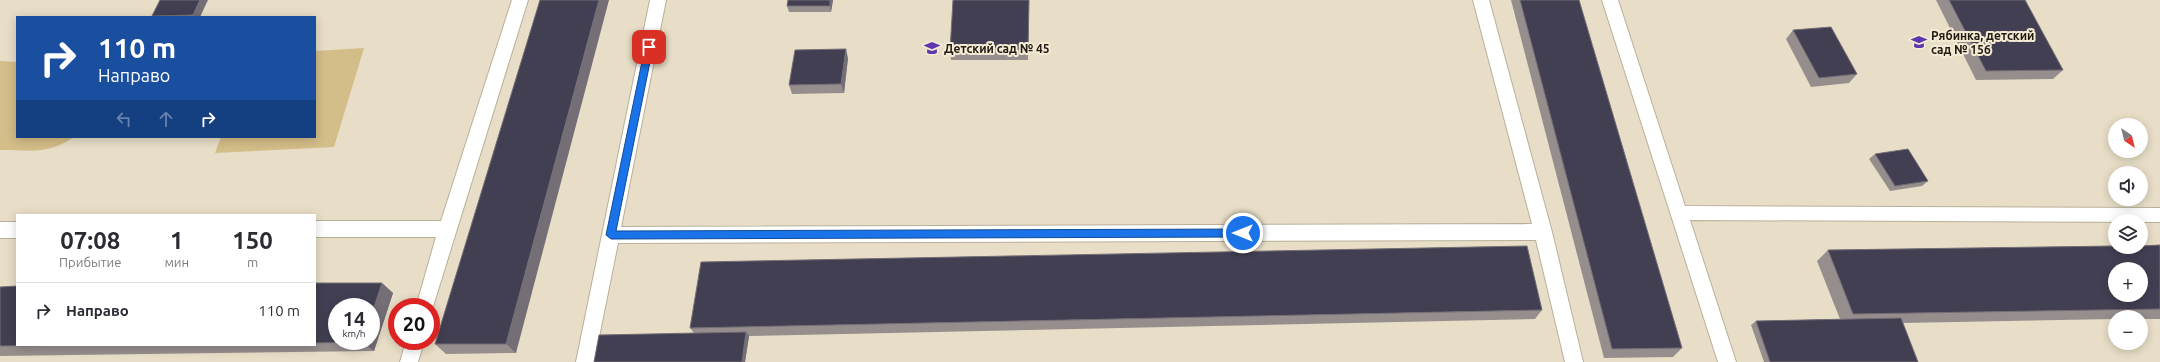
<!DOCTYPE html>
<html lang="ru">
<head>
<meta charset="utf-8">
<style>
	:root { --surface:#fff; --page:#f7f7f7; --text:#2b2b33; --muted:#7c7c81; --line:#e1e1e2 }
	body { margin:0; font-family:Ubuntu,sans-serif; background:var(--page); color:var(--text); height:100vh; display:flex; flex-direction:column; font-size:15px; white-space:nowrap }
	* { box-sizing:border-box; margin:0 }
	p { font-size:13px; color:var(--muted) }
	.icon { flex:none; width:22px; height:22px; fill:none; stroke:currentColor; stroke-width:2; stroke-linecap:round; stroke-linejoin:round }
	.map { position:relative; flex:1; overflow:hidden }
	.sheet { position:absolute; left:16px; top:214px; width:300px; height:132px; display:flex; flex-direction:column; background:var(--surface); border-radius:0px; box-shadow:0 2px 10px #0003 }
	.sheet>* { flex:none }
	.top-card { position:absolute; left:16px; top:16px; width:300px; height:122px; border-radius:0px; box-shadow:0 2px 10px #0003; background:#1a4fa0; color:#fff; overflow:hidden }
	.needle { width:26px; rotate:145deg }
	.buttons { position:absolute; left:2108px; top:118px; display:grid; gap:8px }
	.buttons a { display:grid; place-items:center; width:40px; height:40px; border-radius:50%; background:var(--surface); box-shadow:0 2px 10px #0003; font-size:20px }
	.speed { position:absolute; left:328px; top:298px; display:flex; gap:8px; font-size:20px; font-weight:700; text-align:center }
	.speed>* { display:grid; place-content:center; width:52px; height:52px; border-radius:50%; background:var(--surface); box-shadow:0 2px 10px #0003; line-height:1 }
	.speed small { font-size:10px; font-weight:400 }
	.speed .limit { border:6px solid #d22; background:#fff; color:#111 }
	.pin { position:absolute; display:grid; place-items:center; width:34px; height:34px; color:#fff; margin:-17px; border-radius:8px; box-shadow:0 2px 6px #0006 }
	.me { position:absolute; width:44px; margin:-22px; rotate:270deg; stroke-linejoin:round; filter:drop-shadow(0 0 3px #0008) }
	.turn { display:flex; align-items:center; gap:14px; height:84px; padding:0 16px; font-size:18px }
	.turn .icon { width:52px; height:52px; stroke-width:2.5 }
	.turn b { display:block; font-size:28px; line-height:34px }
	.lanes { display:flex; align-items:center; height:38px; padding:0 16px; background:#0003; justify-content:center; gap:20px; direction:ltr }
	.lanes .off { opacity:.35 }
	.eta { display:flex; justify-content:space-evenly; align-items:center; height:68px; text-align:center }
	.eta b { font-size:24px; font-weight:700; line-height:28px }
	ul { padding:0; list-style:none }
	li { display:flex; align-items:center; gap:12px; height:56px; padding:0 16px; border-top:1px solid var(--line) }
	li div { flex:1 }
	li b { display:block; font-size:15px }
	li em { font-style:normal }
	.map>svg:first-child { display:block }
	.green { fill:#d3bd88 }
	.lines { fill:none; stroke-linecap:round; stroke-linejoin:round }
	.lane-casing { stroke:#b9b099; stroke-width:2 }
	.lane { fill:#fff; fill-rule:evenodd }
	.wall { fill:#968e8d }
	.shaded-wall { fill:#746f76 }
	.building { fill:#433f53; stroke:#746f76; fill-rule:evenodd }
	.route { fill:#1a73e8; stroke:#114b97 }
	.labels { text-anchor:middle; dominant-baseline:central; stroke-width:4; stroke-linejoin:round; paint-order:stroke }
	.poi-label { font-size:12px; font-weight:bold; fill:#201c14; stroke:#f5ebd4; text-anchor:start }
</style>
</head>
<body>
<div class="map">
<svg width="2160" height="362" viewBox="0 0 2160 362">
	<rect width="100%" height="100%" fill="#e8dec7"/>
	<g class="green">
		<path d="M364,48L334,147L215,153L221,137H315V51Z"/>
		<path d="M0,61L17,62V137H74C47,155 31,150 0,150Z"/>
	</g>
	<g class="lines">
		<defs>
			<g id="lane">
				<path d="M512,0H528L431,313V307H416L436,237H315V221H441Z"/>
				<path d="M650,0H666L621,227L1532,224L1473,0H1489L1552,232L1583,362H1565L1536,240L618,243L594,362H576Z"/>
				<path d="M1602,0H1618L1685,206L2160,208V222L1690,220L1736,362H1718Z"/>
				<rect x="0" y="222" width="17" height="16"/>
				<path d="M406,341H424L418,362H400Z"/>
			</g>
		</defs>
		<use href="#lane" class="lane-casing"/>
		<use href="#lane" class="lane"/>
	</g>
	<g class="wall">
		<path d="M160,0L200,17H153L152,16Z"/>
		<path d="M540,0L516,353L446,354L435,344Z"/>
		<path d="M788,0H833L831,12H789L787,6Z"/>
		<path d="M1029,0L1028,60H951L950,51Z"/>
		<path d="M1511,0H1579L1682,348L1673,357L1604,358Z"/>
		<path d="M1936,0H2025L2063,70L2053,79L1976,80Z"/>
		<path d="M1793,30L1857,74L1849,83L1811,87L1786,39Z"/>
		<path d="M848,58L844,93L792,94L789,85Z"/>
		<path d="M1875,154L1928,181L1922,186L1890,191L1869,159Z"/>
		<path d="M2160,245V319H2141V317H2115V319L1902,323L1918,362H1764L1751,325L1756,321L1840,319L1817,261L1828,250Z"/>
		<path d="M315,283H382L393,293L374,351L0,356V287L17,345H315Z"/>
		<path d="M1542,310L1535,319L749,336L745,362H594L694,333L690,328Z"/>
	</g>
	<g class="shaded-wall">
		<path d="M200,0H208L200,17H194L193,15Z"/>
		<path d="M599,0H609L516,353L506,344Z"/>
		<path d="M830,0H833L831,12L830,6Z"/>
		<path d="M846,49L848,58L844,93L841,84Z"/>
		<path d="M382,283L393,293L374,351L362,342L363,341H371V316Z"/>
		<path d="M746,332L749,336L745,362H742Z"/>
	</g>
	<g class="building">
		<path d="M160,0H200L193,15L152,16Z"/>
		<path d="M540,0H599L506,344H435Z"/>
		<path d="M788,0H830V6H787Z"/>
		<path d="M953,0H1029L1028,50L950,51Z"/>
		<path d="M1520,0H1579L1682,348L1612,349Z"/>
		<path d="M1949,0H2025L2063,70L1986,71Z"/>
		<path d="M1831,27L1857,74L1819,78L1793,30Z"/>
		<path d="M846,49L841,84L789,85L795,50Z"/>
		<path d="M1908,149L1928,181L1895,186L1875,154Z"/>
		<path d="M2160,245V309L1853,314L1828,250L2115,246V247H2141V246ZM2115,269H2141V295H2115Z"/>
		<path d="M1527,246L1542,310L690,328L701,262Z"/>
		<path d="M315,283H382L371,316V307H337V341H363L362,342L315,343Z"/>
		<path d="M17,286V345H105L0,346V287Z"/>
		<path d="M1901,318L1918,362H1770L1756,321Z"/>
		<path d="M746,332L742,362H594L599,335Z"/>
	</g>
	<path class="route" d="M649,44L653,47L616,231L1243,229L1247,233L1243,237L611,239L606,235L645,47Z"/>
	<defs>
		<symbol id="school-bare" viewBox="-9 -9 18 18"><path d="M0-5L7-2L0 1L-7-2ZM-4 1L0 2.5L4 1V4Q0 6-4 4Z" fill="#5f37af" stroke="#f5ebd4" stroke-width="2.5" paint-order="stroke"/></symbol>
	</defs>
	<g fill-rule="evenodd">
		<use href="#school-bare" x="1908" y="31" width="22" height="22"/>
		<use href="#school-bare" x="921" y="37" width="22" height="22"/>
	</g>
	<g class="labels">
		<g class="poi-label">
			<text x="1931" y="35">Рябинка, детский<tspan x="1931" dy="14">сад № 156</tspan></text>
			<text x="944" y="48">Детский сад № 45</text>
		</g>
	</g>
</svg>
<div class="buttons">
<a><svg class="needle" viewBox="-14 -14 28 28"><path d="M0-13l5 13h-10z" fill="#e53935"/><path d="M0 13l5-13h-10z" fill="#7c7c81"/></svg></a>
<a><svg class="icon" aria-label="sound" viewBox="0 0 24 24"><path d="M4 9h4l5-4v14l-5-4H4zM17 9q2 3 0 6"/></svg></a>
<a><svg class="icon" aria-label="layers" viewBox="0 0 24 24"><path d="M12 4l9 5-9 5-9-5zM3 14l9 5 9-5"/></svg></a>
<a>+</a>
<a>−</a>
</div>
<div class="speed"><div>14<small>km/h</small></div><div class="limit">20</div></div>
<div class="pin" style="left:649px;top:47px;background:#d93025"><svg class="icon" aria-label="arrive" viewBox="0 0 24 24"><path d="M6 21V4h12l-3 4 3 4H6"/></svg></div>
<svg class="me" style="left:1243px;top:233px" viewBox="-20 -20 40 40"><circle r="17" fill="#1a73e8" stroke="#fff" stroke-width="3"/><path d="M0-11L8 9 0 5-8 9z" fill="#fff"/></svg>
<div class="top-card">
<div class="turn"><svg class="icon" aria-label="right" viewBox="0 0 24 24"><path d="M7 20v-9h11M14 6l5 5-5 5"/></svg><div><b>110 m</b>Направо</div></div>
<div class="lanes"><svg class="icon off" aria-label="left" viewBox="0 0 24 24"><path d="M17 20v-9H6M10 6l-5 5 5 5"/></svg><svg class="icon off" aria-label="ahead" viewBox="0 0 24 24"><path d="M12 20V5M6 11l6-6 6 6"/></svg><svg class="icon" aria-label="right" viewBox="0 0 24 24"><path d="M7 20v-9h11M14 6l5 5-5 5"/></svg></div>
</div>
<section class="sheet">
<div class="eta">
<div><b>07:08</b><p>Прибытие</p></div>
<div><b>1</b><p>мин</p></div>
<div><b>150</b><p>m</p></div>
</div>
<ul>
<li><svg class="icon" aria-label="right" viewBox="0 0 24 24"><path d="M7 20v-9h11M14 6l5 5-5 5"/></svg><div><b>Направо</b></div><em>110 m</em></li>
</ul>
</section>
</div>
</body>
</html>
